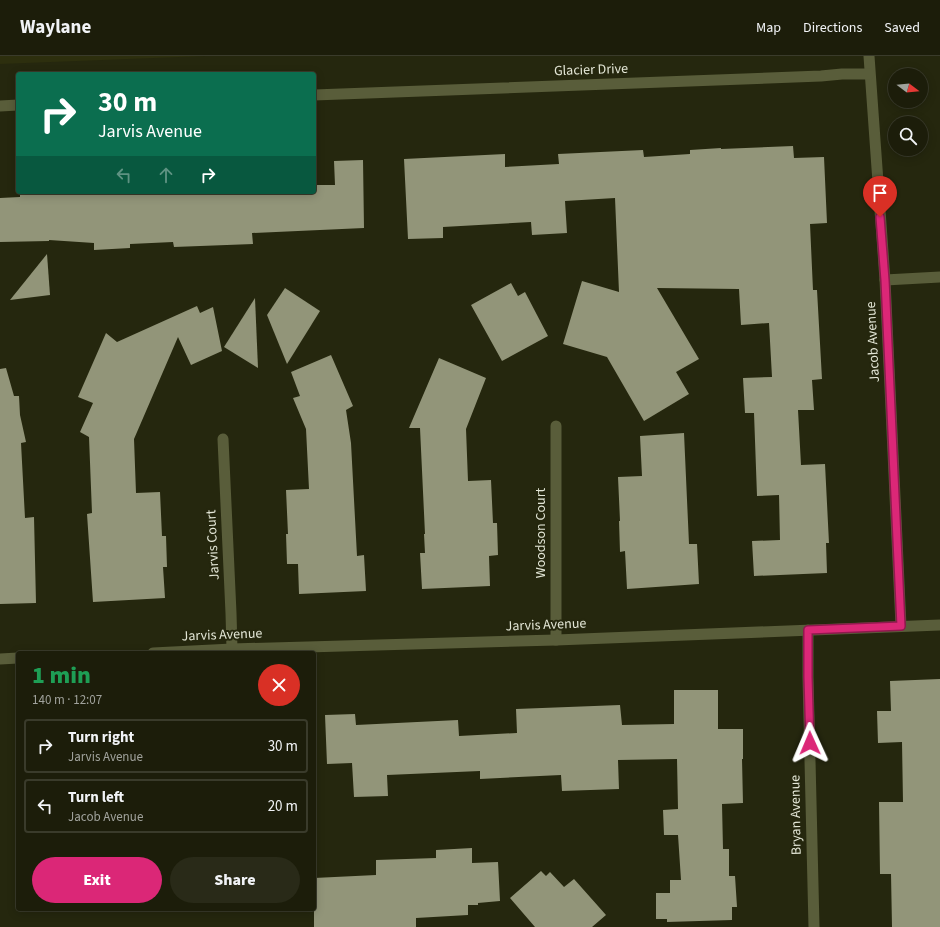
<!DOCTYPE html>
<html lang="en">
<head>
<meta charset="utf-8">
<style>
	:root { --surface:#1c1d0a; --page:#292a18; --text:#f1f3f6; --muted:#a0a29c; --line:#3a3b2b; --accent:#db2777 }
	body { margin:0; font-family:"Source Sans 3",sans-serif; background:var(--page); color:var(--text); height:100vh; display:flex; flex-direction:column; font-size:15px; white-space:nowrap }
	* { box-sizing:border-box; margin:0 }
	p { font-size:13px; color:var(--muted) }
	.icon { flex:none; width:22px; height:22px; fill:none; stroke:currentColor; stroke-width:2; stroke-linecap:round; stroke-linejoin:round }
	.map { position:relative; flex:1; overflow:hidden }
	.drawer { position:absolute; left:16px; top:595px; width:300px; height:260px; display:flex; flex-direction:column; background:var(--surface); border-radius:4px; box-shadow:0 2px 10px #0003,0 0 0 1px var(--line) }
	.drawer>* { flex:none }
	.guide { position:absolute; left:16px; top:16px; width:300px; height:122px; border-radius:4px; box-shadow:0 2px 10px #0003,0 0 0 1px var(--line); background:#0b6e4f; color:#fff; overflow:hidden }
	.needle { width:26px; rotate:106deg }
	.buttons { position:absolute; left:888px; top:12px; display:grid; gap:8px }
	.buttons a { display:grid; place-items:center; width:40px; height:40px; border-radius:50%; background:var(--surface); box-shadow:0 2px 10px #0003,0 0 0 1px var(--line); font-size:20px }
	.pin { position:absolute; display:grid; place-items:center; width:34px; height:34px; color:#fff; margin:-41px -17px; border-radius:50% 50% 50% 0; rotate:-45deg; box-shadow:0 0 4px #0007 }
	.pin .icon { rotate:45deg }
	.me { position:absolute; width:44px; margin:-22px; rotate:359deg; stroke-linejoin:round; filter:drop-shadow(0 0 3px #0008) }
	.turn { display:flex; align-items:center; gap:14px; height:84px; padding:0 16px; font-size:18px }
	.turn .icon { width:52px; height:52px; stroke-width:2.5 }
	.turn b { display:block; font-size:28px; line-height:34px }
	.lanes { display:flex; align-items:center; height:38px; padding:0 16px; background:#0003; justify-content:center; gap:20px; direction:ltr }
	.lanes .off { opacity:.35 }
	.round { display:grid; place-items:center; flex:none; width:42px; height:42px; border-radius:21px; background:var(--page) }
	.head { display:flex; align-items:center; justify-content:space-between; height:68px; padding:0 16px }
	h1 { font-size:24px; font-weight:800; line-height:30px; color:#1e9e55 }
	.button { display:flex; gap:8px; margin-top:auto; padding:8px 16px }
	.button a { flex:1; height:46px; border-radius:24px; background:var(--accent); color:#fff; font-size:16px; font-weight:800; line-height:46px; text-align:center }
	.button a+a { background:var(--page); color:var(--text) }
	ul { padding:0; list-style:none }
	li { display:flex; align-items:center; gap:12px; height:54px; margin:0 8px 6px; padding:0 8px; border:2px solid var(--line); border-radius:4px }
	li div { flex:1 }
	li b { display:block; font-size:15px }
	li em { font-style:normal }
	header { display:flex; align-items:center; gap:24px; box-sizing:border-box; height:56px; padding:0 20px; background:var(--surface); border-bottom:1px solid var(--line) }
	header strong { font-size:19px }
	nav { display:flex; gap:22px; margin-inline-start:auto; font-size:14px }
	.map>svg:first-child { display:block }
	.built { fill:#2d2f0e }
	.building { fill:#929579 }
	.lines { fill:none; stroke-linecap:round; stroke-linejoin:round }
	.minor { stroke:#595d3a; stroke-width:11 }
	.tertiary { stroke:#595d3a; stroke-width:11 }
	.route-casing { stroke:#8e194d; stroke-width:10 }
	.route { stroke:#db2777; stroke-width:7 }
	.labels { text-anchor:middle; dominant-baseline:central; stroke-width:4; stroke-linejoin:round; paint-order:stroke }
	.street-label { font-size:14px; fill:#e3e6d6; stroke:#25270e }
</style>
</head>
<body>
<header>
<strong>Waylane</strong>
<nav><a>Map</a><a>Directions</a><a>Saved</a></nav>
</header>
<div class="map">
<svg width="940" height="871" viewBox="0 0 940 871">
	<rect width="100%" height="100%" fill="#25270e"/>
	<path class="built" d="M0,0H205L0,8Z"/>
	<g class="building">
		<path d="M793,90L794,102L824,101L827,167L810,168L813,234H817L822,323L812,324L814,354H798L801,409L825,408L829,487H826L827,517L754,520L752,485L780,484L779,439L757,440L754,357H745L743,322L772,321L769,267L741,269L739,233L657,232L699,303L676,316L689,338L644,365L607,301L563,288L582,225L619,236L615,142L565,145L567,177L532,179L531,166L443,171V182L408,183L404,103L505,98V111L559,108L558,98L643,94L644,101L690,98V94L721,92V93Z"/>
		<path d="M363,104L364,172L252,177L253,188L174,191L173,186L130,188V192L94,194V187L49,184V185L0,186V142L20,141V136H314V129H335L334,105Z"/>
		<path d="M47,198L50,239L10,244Z"/>
		<path d="M511,227L518,240L525,236L548,280L502,305L471,249Z"/>
		<path d="M285,232L320,255L287,308L267,259Z"/>
		<path d="M255,242L258,312L224,291Z"/>
		<path d="M197,250L200,257L213,251L222,295L191,309L178,281L134,383L136,437L160,436L162,480H166L167,511H163L165,542L93,546L87,458L92,457L89,381L80,376L93,347L78,341L106,277L117,286Z"/>
		<path d="M331,299L353,350L346,354L351,387L357,500L364,499L366,535L299,538L298,508H287L286,478H288L286,434L309,433L306,373L293,342L300,340L291,316Z"/>
		<path d="M439,302L486,322L466,373L468,425L491,424L493,467H497L498,499L489,500L490,530L422,533L420,497H425L424,478H425L420,372H409Z"/>
		<path d="M6,312L14,340H19L20,359L26,386L21,387L25,462L34,461L36,547L0,548V313Z"/>
		<path d="M684,377L689,488H697L699,528L627,533L625,495L620,496L619,465H620L618,421L642,420L640,380Z"/>
		<path d="M940,623V871H892L891,818H880L879,746H903L902,686L878,687L877,655H891L890,625Z"/>
		<path d="M674,634H718V673H743V703H742L743,747L722,748L723,793H729V820H735L737,851H732V864L667,866V863H656V837H670V824H681L678,779H664L663,754L678,753L677,703L618,704L619,733L562,735L561,719L480,723V715L387,719L388,740L354,741L352,707L327,708L325,659L355,658L356,669L458,664L459,680L517,677L516,653L620,649L622,669L674,668Z"/>
		<path d="M472,792V807L498,806L500,845L478,847V849H468V859L416,862V871H314V822L376,819V804L436,802V794Z"/>
		<path d="M541,815L546,820L550,816L564,831L574,823L606,859L592,871H535L510,842Z"/>
	</g>
	<g class="lines">
		<g class="minor">
			<path d="M869,0L885,224L901,570"/>
			<path d="M314,39L821,20L842,18H869"/>
			<path d="M0,50L18,49"/>
			<path d="M885,224L940,221"/>
			<path d="M556,370V584"/>
			<path d="M223,383L231,557L232,593"/>
			<path d="M808,574V621L814,871"/>
		</g>
		<g class="tertiary">
			<path d="M153,597L232,593L556,584L940,569"/>
			<path d="M0,603L18,602"/>
		</g>
	</g>
	<g class="lines">
		<defs>
			<path id="route" d="M810,687L808,621V574L901,570L885,224L880,161"/>
		</defs>
		<use href="#route" class="route-casing"/>
		<use href="#route" class="route"/>
	</g>
	<g class="labels">
		<g class="street-label">
			<text transform="translate(591 14) rotate(-2)">Glacier Drive</text>
			<text transform="translate(873 286) rotate(-93)">Jacob Avenue</text>
			<text transform="translate(541 477) rotate(-90)">Woodson Court</text>
			<text transform="translate(213 489) rotate(-93)">Jarvis Court</text>
			<text transform="translate(546 569) rotate(-2)">Jarvis Avenue</text>
			<text transform="translate(222 579) rotate(-2)">Jarvis Avenue</text>
			<text transform="translate(796 759) rotate(-91)">Bryan Avenue</text>
		</g>
	</g>
</svg>
<div class="buttons">
<a><svg class="needle" viewBox="-14 -14 28 28"><path d="M0-13l5 13h-10z" fill="#e53935"/><path d="M0 13l5-13h-10z" fill="#a0a29c"/></svg></a>
<a><svg class="icon" aria-label="search" viewBox="0 0 24 24"><circle cx="10" cy="10" r="6"/><path d="M15 15l6 6"/></svg></a>
</div>
<div class="pin" style="left:880px;top:161px;background:#d93025"><svg class="icon" aria-label="arrive" viewBox="0 0 24 24"><path d="M6 21V4h12l-3 4 3 4H6"/></svg></div>
<svg class="me" style="left:810px;top:687px" viewBox="-20 -20 40 40"><path d="M0-17L14 15 0 8-14 15z" fill="#db2777" stroke="#fff" stroke-width="4"/></svg>
<div class="guide">
<div class="turn"><svg class="icon" aria-label="right" viewBox="0 0 24 24"><path d="M7 20v-9h11M14 6l5 5-5 5"/></svg><div><b>30 m</b>Jarvis Avenue</div></div>
<div class="lanes"><svg class="icon off" aria-label="left" viewBox="0 0 24 24"><path d="M17 20v-9H6M10 6l-5 5 5 5"/></svg><svg class="icon off" aria-label="ahead" viewBox="0 0 24 24"><path d="M12 20V5M6 11l6-6 6 6"/></svg><svg class="icon" aria-label="right" viewBox="0 0 24 24"><path d="M7 20v-9h11M14 6l5 5-5 5"/></svg></div>
</div>
<section class="drawer">
<div class="head"><div><h1>1 min</h1><p>140 m · 12:07</p></div><a class="round" style="background:#d93025;color:#fff"><svg class="icon" aria-label="close" viewBox="0 0 24 24"><path d="M6 6l12 12M18 6L6 18"/></svg></a></div>
<ul>
<li><svg class="icon" aria-label="right" viewBox="0 0 24 24"><path d="M7 20v-9h11M14 6l5 5-5 5"/></svg><div><b>Turn right</b><p>Jarvis Avenue</p></div><em>30 m</em></li>
<li><svg class="icon" aria-label="left" viewBox="0 0 24 24"><path d="M17 20v-9H6M10 6l-5 5 5 5"/></svg><div><b>Turn left</b><p>Jacob Avenue</p></div><em>20 m</em></li>
</ul>
<div class="button"><a>Exit</a><a>Share</a></div>
</section>
</div>
</body>
</html>
